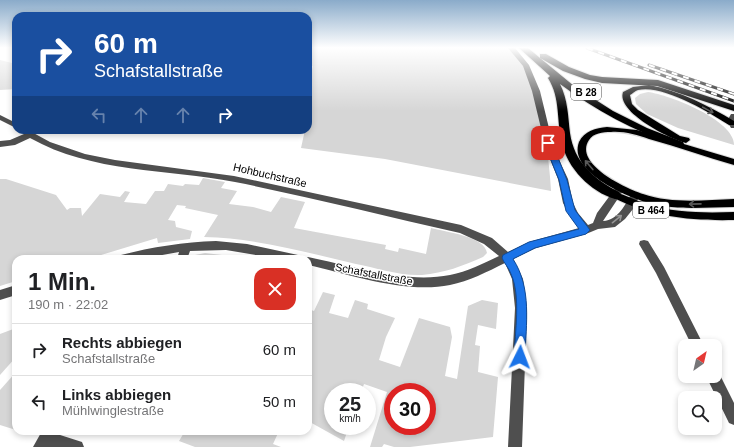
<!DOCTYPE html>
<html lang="de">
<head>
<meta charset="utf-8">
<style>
	:root { --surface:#fff; --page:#f6f6f6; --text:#202124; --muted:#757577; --line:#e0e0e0 }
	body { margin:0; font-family:Helvetica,sans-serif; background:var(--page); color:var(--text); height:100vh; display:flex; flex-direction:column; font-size:15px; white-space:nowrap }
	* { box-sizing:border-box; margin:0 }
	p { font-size:13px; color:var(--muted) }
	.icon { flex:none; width:22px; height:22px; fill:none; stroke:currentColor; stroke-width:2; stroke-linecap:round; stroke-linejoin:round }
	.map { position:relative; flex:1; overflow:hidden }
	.side { position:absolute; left:12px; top:255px; width:300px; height:180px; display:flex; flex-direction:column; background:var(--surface); border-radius:12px; box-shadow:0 2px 6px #0003 }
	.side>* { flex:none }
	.guide { position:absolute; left:12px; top:12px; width:300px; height:122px; border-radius:12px; box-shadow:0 2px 6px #0003; background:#1a4fa0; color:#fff; overflow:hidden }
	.needle { width:26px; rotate:34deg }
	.controls { position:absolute; left:678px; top:339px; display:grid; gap:8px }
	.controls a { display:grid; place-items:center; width:44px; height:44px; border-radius:8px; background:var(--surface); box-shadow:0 2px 6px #0003; font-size:20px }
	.speed { position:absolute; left:324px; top:383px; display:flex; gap:8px; font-size:20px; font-weight:700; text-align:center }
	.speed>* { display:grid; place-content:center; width:52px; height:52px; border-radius:50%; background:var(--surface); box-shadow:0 2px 6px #0003; line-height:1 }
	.speed small { font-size:10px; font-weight:400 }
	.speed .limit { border:6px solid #d22; background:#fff; color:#111 }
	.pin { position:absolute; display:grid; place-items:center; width:34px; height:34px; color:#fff; margin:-17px; border-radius:8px; box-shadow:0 2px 6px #0006 }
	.me { position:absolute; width:44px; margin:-22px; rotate:3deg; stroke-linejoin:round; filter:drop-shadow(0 0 3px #0008) }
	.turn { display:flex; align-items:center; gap:14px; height:84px; padding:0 16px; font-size:18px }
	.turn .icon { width:52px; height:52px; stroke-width:2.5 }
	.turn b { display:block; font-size:28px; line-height:34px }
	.lanes { display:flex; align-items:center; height:38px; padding:0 16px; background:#0003; justify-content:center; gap:20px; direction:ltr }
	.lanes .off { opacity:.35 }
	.round { display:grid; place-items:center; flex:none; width:42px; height:42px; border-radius:12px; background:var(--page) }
	.headline { display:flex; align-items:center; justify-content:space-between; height:68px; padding:0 16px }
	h1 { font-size:24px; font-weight:600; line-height:30px }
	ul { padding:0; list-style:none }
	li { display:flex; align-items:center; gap:12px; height:52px; padding:0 16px; border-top:1px solid var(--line) }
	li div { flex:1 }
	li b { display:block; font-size:15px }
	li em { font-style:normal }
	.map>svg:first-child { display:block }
	.green { fill:#d6d6d6; fill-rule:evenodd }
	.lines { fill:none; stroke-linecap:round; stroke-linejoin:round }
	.major-casing { stroke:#dbdbdb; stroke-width:2 }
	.highway-casing { stroke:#dbdbdb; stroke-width:2 }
	.minor { fill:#4f4f4f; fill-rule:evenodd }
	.major { fill:#000; fill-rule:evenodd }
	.highway { fill:#000; fill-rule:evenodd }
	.rail-casing { stroke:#000; stroke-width:3 }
	.rail { stroke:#fff; stroke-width:2; stroke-dasharray:6; stroke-linecap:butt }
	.oneway { stroke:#595959 }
	.oneway2 { stroke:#959595 }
	.route { fill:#1a73e8; stroke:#114b97 }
	.labels { text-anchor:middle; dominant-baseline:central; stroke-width:3; stroke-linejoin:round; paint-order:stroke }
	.shield { fill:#fff; stroke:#4c4c4c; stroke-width:1 }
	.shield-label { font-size:10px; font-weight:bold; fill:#000 }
	.street-label { font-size:11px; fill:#000; stroke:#fff }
</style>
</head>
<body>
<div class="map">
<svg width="734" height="447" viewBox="0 0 734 447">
	<rect width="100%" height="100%" fill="#fff"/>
	<g class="green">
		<path d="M308,48H510C515,54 521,59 525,65C540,88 550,162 551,191L385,159L301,148L305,130H308V120L312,106L308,105V85L313,66L308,65Z"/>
		<path d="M0,60L16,64V89L0,90Z"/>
		<path d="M648,92C670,95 734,120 734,145L678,128L647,114L636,104L635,98L640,94Z"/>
		<path d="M203,178L225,182L221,188L237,191L229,204L253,207L271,212L281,197L305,202L294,228L386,245L385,249L398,252L399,248L426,254L431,228C445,232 485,236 487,253L483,257C463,266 444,273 422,275C400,276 377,268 356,264C305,252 255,238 204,237L218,215L185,208L186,206L177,205L168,220L175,221L176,227L192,231L190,239L158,243L157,238L88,259H16V281L0,286V179H6L56,195L67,210L70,208H81L82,216L100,194L120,197L125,191L130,192L124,202L146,204L155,191H164L168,184L183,186L185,184L199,185Z"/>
		<path d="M205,253L222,255L220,259H190L195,255Z"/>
		<path d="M323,292L335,295L329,313L348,318L355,300L368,304L367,309L395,318L386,337L379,360L400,367L419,318L450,327L452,337L445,376L457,379L468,306L482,300L498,303L496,329L478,325L475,345L480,346L478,372L498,377L493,437L410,447H394L384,444L382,447H370L387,392L364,384L361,392H333V426H349L344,441L308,421V309L314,311ZM393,392H427V426H393Z"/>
		<path d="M16,328V357L0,375V334Z"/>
		<path d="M16,372V430L0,425V390Z"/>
		<path d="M185,431H279L273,444L281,447H195L179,441Z"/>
	</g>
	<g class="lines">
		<defs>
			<g id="major">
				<path d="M649,85C680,91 707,105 734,121V125H729C709,112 662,84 638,90C635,91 632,94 630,95L632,104L638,110L680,136L689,138L690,140L686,143C670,139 616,112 623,92L633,87Z"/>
				<path d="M607,127L637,130L734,159V165C706,157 678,147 649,139C637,135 624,131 611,132C603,132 593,133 589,140C573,164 627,189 643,194C672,204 704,200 734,199V207C705,207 674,211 646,202C625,196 568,171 579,142C584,131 596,128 607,127Z"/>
				<path d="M615,192C626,195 636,201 647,204C675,213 705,213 734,212V220C691,221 651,217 612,197L610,195L612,193Z"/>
			</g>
			<g id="highway">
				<path d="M519,48H528L574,86L613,111L647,128L683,142L684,144L679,147L675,146C634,130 596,111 560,84C568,100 568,116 570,133C574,162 594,179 619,192L621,195L619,198L615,199C591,192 567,168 562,143C556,120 561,99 548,78L550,76Z"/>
				<path d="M540,54H546L569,67L590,75L602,77L658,80L734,105V111L657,86L602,83L585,79L563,71L540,58Z"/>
			</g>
		</defs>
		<use href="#major" class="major-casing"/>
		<use href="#highway" class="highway-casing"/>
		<g class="minor">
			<path d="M508,48H515L529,65L540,91L554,149L568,179L573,203L578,213L588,225L593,223L597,213L617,186H623L625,188L603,221C619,220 625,204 632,193H638L640,195L633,209L625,219L615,227L598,229L586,234L536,248L513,259L523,279L527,308L522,447H508L515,308L512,279L505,263C487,272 469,281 450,285C406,294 352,275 308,265V259H304L308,257C352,266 406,284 450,275C467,272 484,263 499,256L484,244L460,233C385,216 310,197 235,182C167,169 92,173 30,138L15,145L0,147V141L10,140L24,134L18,130H28L50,142L85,154L115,160L234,176L461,225L492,238L508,252L529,242L579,228L571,218L563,203L558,179L546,149L532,91L523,66Z"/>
			<path d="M731,114H734V128H731L727,121Z"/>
			<path d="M0,115L16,123V128L0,120Z"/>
			<path d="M644,240L648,241L664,267L704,346H692L656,273L639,244L640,241Z"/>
			<path d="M216,241L247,244L298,255L302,256L303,259H279L226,250L190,251L187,259H177L179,252L140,259H116L117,256L121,255C152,247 184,242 216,241Z"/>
			<path d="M16,285V295L0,300V290Z"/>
			<path d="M715,370L718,371L734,403V425L729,423L706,376H715Z"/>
			<path d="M42,431H58L57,434L82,442L84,447H33Z"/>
		</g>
		<use href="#major" class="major"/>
		<use href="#highway" class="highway"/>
		<defs>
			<g id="rail">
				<path d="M587,48L734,101"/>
				<path d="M649,65L734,94"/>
			</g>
		</defs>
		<use href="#rail" class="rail-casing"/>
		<use href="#rail" class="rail"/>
	</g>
	<defs><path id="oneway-shaft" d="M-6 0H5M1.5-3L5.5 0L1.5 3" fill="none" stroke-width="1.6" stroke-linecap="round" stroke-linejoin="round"/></defs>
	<g class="oneway">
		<use href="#oneway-shaft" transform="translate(708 110) rotate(28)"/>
		<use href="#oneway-shaft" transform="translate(589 165) rotate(-130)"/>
		<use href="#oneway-shaft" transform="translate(695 204) rotate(179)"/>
	</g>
	<use class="oneway2" href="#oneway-shaft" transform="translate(617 219) rotate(-39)"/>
	<linearGradient id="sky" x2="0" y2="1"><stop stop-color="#8aabca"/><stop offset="0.43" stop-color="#fff"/><stop offset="1" stop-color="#fff" stop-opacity="0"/></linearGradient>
	<rect width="734" height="111" fill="url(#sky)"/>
	<path class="route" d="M548,140L552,143L567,180L575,210L590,230L586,234L535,248L513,259C532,288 526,324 525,357L524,361L520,362L515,361L514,357C515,332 521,296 511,274C509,268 504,263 502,258L503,255L529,242L579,229L566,211L559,180L544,143Z"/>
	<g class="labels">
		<g class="shield">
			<rect x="571" y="84" width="30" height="16" rx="3"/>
			<rect x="633" y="202" width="36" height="16" rx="3"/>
		</g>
		<g class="shield-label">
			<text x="586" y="92">B 28</text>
			<text x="651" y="210">B 464</text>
		</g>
		<g class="street-label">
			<text transform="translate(270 175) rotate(13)">Hohbuchstraße</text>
			<text transform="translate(374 274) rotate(11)">Schafstallstraße</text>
		</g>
	</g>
</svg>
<div class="controls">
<a><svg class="needle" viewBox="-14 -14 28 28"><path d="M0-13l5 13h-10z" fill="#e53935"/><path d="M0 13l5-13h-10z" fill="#757577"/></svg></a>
<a><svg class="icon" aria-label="search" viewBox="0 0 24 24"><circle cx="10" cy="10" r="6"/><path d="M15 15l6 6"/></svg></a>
</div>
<div class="speed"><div>25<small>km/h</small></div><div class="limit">30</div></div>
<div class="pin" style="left:548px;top:143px;background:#d93025"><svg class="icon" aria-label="arrive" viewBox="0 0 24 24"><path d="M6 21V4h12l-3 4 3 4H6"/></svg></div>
<svg class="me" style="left:520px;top:357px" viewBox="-20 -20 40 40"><path d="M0-17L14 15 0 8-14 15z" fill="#1a73e8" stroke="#fff" stroke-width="4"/></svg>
<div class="guide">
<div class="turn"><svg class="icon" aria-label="right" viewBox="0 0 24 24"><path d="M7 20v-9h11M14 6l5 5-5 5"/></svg><div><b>60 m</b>Schafstallstraße</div></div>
<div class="lanes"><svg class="icon off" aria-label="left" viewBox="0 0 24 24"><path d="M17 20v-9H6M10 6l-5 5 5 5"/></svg><svg class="icon off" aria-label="ahead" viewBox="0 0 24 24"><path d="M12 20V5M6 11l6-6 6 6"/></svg><svg class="icon off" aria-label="ahead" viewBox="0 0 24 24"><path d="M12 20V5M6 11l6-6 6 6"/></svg><svg class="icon" aria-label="right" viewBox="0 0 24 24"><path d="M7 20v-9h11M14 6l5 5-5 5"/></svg></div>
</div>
<section class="side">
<div class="headline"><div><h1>1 Min.</h1><p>190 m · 22:02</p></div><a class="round" style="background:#d93025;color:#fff"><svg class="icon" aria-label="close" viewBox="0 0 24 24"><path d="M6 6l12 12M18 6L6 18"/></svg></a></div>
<ul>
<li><svg class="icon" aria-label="right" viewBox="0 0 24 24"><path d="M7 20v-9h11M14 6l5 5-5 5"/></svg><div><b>Rechts abbiegen</b><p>Schafstallstraße</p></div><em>60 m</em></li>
<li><svg class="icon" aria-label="left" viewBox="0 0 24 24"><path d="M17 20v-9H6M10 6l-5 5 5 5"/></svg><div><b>Links abbiegen</b><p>Mühlwinglestraße</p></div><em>50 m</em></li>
</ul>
</section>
</div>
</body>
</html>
